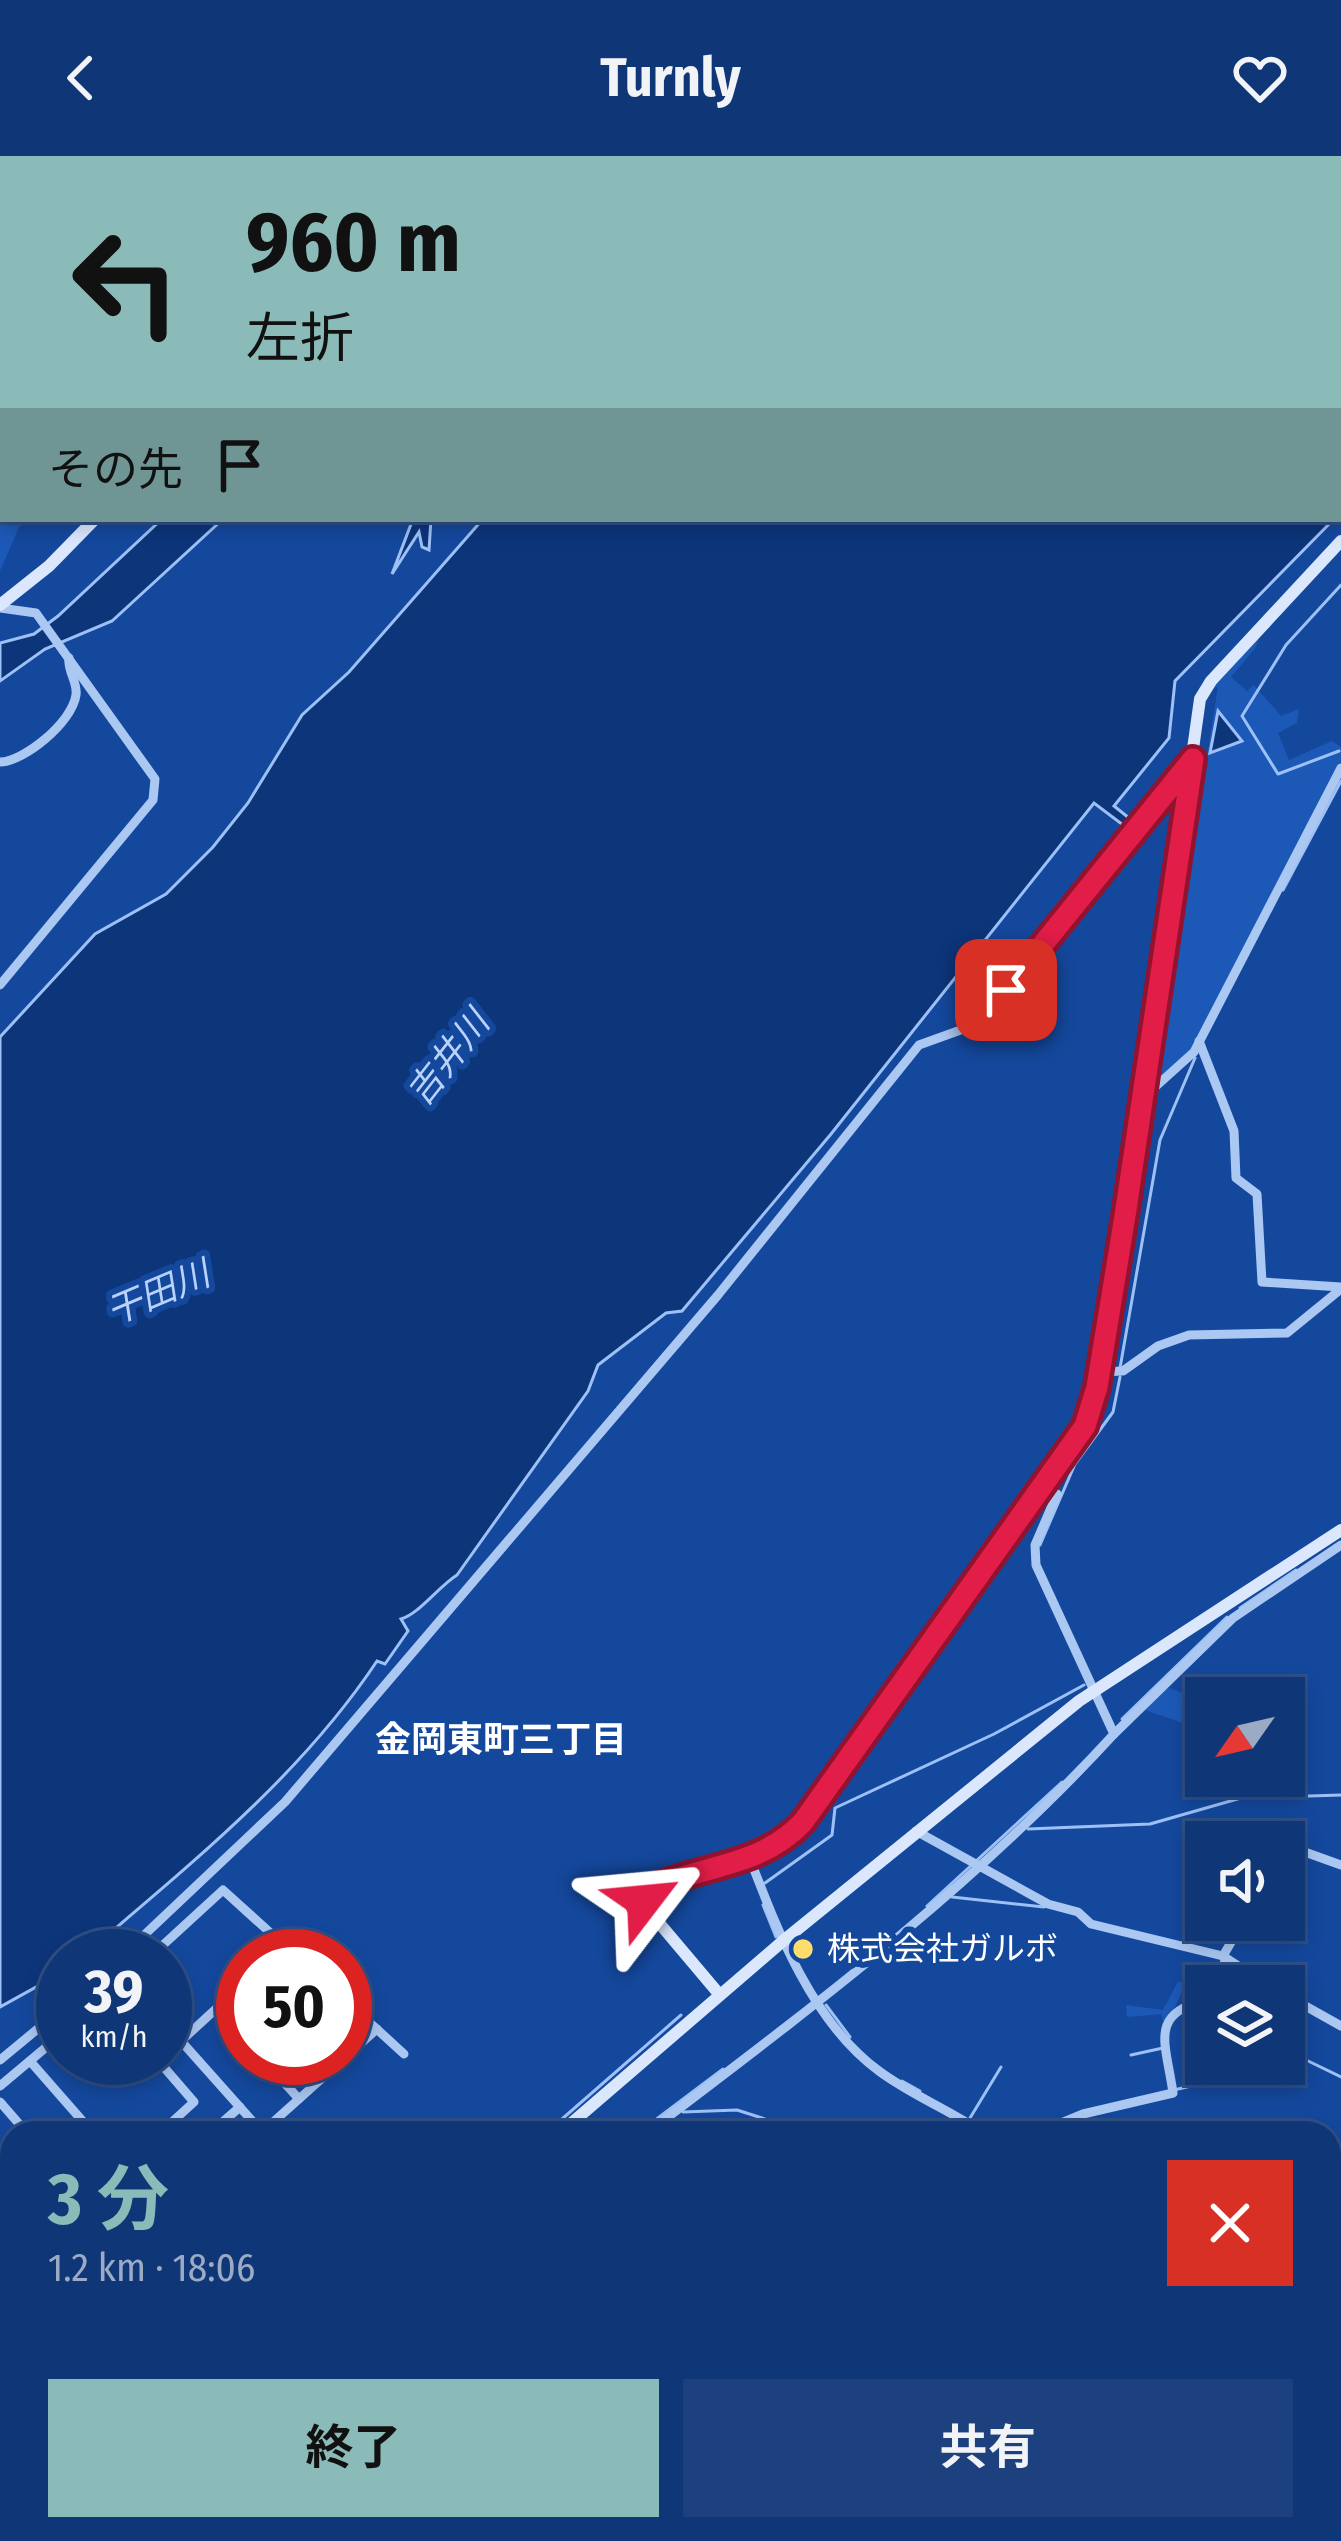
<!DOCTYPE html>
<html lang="ja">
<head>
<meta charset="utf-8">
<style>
	:root { --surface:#0f3676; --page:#1d417e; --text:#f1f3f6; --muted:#9babc5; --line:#2f5088; --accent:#8bbbb9 }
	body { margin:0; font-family:"Fira Sans Condensed","Noto Sans JP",sans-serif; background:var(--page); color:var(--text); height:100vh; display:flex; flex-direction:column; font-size:45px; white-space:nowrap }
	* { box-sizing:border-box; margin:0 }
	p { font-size:39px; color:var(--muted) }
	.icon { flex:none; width:66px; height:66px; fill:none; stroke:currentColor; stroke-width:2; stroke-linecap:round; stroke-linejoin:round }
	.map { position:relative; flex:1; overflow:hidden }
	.drawer { position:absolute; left:0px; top:1965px; width:1341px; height:420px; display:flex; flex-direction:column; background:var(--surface); border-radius:36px 36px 0 0; box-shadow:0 6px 18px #0003,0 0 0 3px var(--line) }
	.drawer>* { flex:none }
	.hud { position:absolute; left:0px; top:0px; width:1341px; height:366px; box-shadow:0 6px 18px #0003,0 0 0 3px var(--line); background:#8bbbb9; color:#111; overflow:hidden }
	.needle { width:78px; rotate:236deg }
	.tools { position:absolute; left:1185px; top:1521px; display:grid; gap:24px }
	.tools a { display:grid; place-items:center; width:120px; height:120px; border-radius:0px; background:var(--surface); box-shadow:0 6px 18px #0003,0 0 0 3px var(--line); font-size:60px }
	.speed { position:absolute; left:36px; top:1773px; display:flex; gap:24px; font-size:60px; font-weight:700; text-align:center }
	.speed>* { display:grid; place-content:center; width:156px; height:156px; border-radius:50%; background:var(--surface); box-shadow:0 6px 18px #0003,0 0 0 3px var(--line); line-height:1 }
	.speed small { font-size:30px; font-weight:400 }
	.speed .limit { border:18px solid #d22; background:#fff; color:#111 }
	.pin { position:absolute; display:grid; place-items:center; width:102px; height:102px; color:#fff; margin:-51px; border-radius:24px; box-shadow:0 6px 18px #0006 }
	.me { position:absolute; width:132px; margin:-66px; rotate:61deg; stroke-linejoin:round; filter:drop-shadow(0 0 9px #0008) }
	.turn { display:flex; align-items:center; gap:42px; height:252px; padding:0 48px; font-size:54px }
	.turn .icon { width:156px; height:156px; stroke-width:2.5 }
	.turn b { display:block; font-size:84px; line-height:102px }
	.then { display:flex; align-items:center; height:114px; padding:0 48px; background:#0003; gap:24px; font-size:45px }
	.round { display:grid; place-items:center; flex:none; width:126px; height:126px; border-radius:0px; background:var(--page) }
	.head { display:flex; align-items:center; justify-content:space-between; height:204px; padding:0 48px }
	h1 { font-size:72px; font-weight:700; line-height:90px; color:var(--accent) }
	.primary-button { display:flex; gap:24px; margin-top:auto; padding:24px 48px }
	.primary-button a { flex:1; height:138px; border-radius:0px; background:var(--accent); color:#111; font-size:48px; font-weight:700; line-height:138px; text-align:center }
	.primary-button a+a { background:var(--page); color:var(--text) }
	header { display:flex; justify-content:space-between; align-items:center; height:156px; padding:0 48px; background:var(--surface); font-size:54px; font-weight:700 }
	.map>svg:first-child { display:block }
	.green { fill:#1c59b7 }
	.water { fill:#0d357a; stroke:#9dc1f6; stroke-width:3 }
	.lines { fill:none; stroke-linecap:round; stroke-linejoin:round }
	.stream { stroke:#9dc1f6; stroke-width:3 }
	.street { stroke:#abc8f3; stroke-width:9 }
	.secondary { stroke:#dbe7fd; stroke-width:12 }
	.route-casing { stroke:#92132f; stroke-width:30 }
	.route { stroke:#e11d48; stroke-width:21 }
	.poi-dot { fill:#ffdd6d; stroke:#14489d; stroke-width:4.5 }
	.labels { text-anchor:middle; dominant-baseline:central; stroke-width:12; stroke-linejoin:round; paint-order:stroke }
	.poi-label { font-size:33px; fill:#fff; stroke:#14489d; text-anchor:start }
	.water-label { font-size:36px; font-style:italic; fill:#b8d2fa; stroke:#14489d }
	.neighbourhood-label { font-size:36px; font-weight:bold; fill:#fff; stroke:#14489d }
</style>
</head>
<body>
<header><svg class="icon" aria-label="back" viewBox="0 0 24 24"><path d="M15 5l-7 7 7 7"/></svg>Turnly<svg class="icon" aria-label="heart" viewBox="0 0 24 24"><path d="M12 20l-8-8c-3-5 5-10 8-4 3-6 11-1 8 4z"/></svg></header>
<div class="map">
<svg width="1341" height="2385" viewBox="0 0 1341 2385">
	<rect width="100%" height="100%" fill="#14489d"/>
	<g class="green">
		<path d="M0,164L3,363H30L19,371L0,415Z"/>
		<path d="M1262,474L1256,491L1231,521L1247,535L1254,529L1281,560L1299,553L1297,567L1278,577L1289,604L1332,585L1341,591V605L1189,896L1155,929L1218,531L1212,532Z"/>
		<path d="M1166,1531L1203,1544L1192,1570L1145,1554Z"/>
		<path d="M1178,1825L1186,1828L1165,1871L1161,1858L1127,1861L1126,1849L1163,1854Z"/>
	</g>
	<g class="water">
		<path d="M0,0H193L3,3L0,39Z"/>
		<path d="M813,0H1341V343L1338,3H808Z"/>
		<path d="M162,363H223L112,465L45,493L0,525V487L34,478L58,460Z"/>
		<path d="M413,363H431L429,394L422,391L419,376L392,418Z"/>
		<path d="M483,363H1334L1175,525L1169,582L1114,650L1129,662L1123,669L1094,647L831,978L682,1155L666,1157L598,1209L588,1235L457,1419C438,1431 419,1458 401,1463L408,1475L385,1508L377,1505C300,1621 188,1710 83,1800H63V1816L0,1851V881L95,778L166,738L213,691L248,647L302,559L349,516Z"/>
		<path d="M1218,555L1242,585L1210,597Z"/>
	</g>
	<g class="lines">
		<g class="stream">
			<path d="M1339,595L1278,618L1242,560L1286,489L1341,429"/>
			<path d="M1283,734L1341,625"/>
			<path d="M1120,1212L1160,984L1195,902"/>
			<path d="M1040,1389L1075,1308L1113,1256L1120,1221"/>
			<path d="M1240,1452L1296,1414"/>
			<path d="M1122,1563L1227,1461"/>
			<path d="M1028,1673L1150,1668L1241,1642L1341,1639"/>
			<path d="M765,1727L832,1679L835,1652L994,1578L1084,1529"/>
			<path d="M952,1741L1044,1751"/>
			<path d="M763,1749L776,1781"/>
			<path d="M927,1750L1062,1626"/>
			<path d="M826,1849L850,1881"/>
			<path d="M1131,1899L1163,1892"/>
			<path d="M1286,1908L1304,1903L1341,1921"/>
			<path d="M902,1925L920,1935"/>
			<path d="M1174,1934L1284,1908"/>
			<path d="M683,1956L737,1954L809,1977"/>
			<path d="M970,1962L1001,1911"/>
			<path d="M546,1977L681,1859"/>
			<path d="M638,1977L723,1913"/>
			<path d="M1329,2220L1341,2222"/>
			<path d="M0,2291H12"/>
			<path d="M80,2385L96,2373"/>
		</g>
		<g class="street">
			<path d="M67,0V3"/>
			<path d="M262,0V3"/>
			<path d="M220,3L235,0"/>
			<path d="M417,3L419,0"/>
			<path d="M0,45H3"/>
			<path d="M0,452L36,457L155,623L153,644L0,829"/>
			<path d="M0,606C23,606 72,567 76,539C78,526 67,515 69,502"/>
			<path d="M1199,885L1234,975L1236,1022L1257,1038L1262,1126L1341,1131"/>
			<path d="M1144,941L1194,896L1341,612"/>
			<path d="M1099,1216L1123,1215L1158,1190L1189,1179L1287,1177L1341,1133"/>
			<path d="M1114,1578L1233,1462L1341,1389"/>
			<path d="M916,1675L1048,1748L1078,1756L1091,1768L1223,1800L1269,1830"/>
			<path d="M750,1703C778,1776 813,1867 879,1915C911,1939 950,1954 983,1977"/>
			<path d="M1284,1710L1302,1695L1341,1709"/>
			<path d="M122,1800L285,1646L718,1139L919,889L980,867L1193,603"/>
			<path d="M151,1800L223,1734L296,1800"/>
			<path d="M1223,1800L1244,1764"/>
			<path d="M243,1828L181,1885L263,1977"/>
			<path d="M1214,1830L1225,1805"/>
			<path d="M1284,1838L1341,1870"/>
			<path d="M345,1844L404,1898"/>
			<path d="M217,1852L243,1881"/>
			<path d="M156,1902L194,1946L160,1977"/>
			<path d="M262,1902L299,1943"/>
			<path d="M0,1904L63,1852"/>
			<path d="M30,1905L93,1977"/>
			<path d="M0,1930L63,1877"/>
			<path d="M0,1946L27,1977"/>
			<path d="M210,1977L240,1951"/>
			<path d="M261,1977L377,1873"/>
			<path d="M647,1977C810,1853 975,1730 1114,1578L1036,1409L1035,1389L1057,1338"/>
			<path d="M1037,1977L1083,1958L1173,1937C1166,1886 1148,1859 1206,1843"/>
			<path d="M0,1995L12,2006"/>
			<path d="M0,2092L12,2087"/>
			<path d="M1329,2126L1341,2112"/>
			<path d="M0,2175L12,2177"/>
			<path d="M0,2241L12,2242"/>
			<path d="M1329,2313L1341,2319"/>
			<path d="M569,2373L570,2385"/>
			<path d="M881,2373L899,2385"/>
			<path d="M89,2385L106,2373"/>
			<path d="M1237,2385L1243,2373"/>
		</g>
		<g class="secondary">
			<path d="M689,3L691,0"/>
			<path d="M0,449L49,410L95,363"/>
			<path d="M719,1838L649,1755L644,1745L649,1733L750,1703L803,1666L1075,1287L1090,1258L1144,941L1200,543L1211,525L1341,385"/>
			<path d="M560,1977L783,1785L1079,1545L1341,1374"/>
			<path d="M297,2373L305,2385"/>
			<path d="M8,2385L31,2373"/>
		</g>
	</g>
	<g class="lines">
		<defs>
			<path id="route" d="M644,1745L649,1733C702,1709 761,1711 803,1666L1085,1270L1097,1231L1125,1060L1193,603L1006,834"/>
		</defs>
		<use href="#route" class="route-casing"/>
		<use href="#route" class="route"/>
	</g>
	<circle class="poi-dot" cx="803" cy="1793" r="12"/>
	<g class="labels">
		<g class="poi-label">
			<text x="827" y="1793">株式会社ガルボ</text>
		</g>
		<g class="water-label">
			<text transform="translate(448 902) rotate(-52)">吉井川</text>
			<text transform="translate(158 1137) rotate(-23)">干田川</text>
		</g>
		<g class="neighbourhood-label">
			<text x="501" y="1584">金岡東町三丁目</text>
		</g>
	</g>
</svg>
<div class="tools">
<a><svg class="needle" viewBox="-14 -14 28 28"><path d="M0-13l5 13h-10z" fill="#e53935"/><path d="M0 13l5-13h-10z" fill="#9babc5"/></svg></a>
<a><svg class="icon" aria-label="sound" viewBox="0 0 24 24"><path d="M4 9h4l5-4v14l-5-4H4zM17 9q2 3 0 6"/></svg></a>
<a><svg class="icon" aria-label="layers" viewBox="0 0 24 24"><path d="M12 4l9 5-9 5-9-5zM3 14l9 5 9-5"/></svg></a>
</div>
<div class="speed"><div>39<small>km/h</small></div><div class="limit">50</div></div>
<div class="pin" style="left:1006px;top:834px;background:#d93025"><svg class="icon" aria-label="arrive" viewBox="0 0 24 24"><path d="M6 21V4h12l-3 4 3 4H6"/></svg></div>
<svg class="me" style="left:644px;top:1745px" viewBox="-20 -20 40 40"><path d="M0-17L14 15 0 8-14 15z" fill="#e11d48" stroke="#fff" stroke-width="4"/></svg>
<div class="hud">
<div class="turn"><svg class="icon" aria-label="left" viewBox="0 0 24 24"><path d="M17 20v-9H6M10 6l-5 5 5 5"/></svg><div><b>960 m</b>左折</div></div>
<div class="then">その先<svg class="icon" aria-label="arrive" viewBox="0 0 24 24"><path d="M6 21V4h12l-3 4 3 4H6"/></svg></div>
</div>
<section class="drawer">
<div class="head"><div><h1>3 分</h1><p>1.2 km · 18:06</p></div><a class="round" style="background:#d93025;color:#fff"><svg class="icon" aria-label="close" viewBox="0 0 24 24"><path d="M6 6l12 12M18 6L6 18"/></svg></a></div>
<div class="primary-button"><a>終了</a><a>共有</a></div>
</section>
</div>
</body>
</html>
